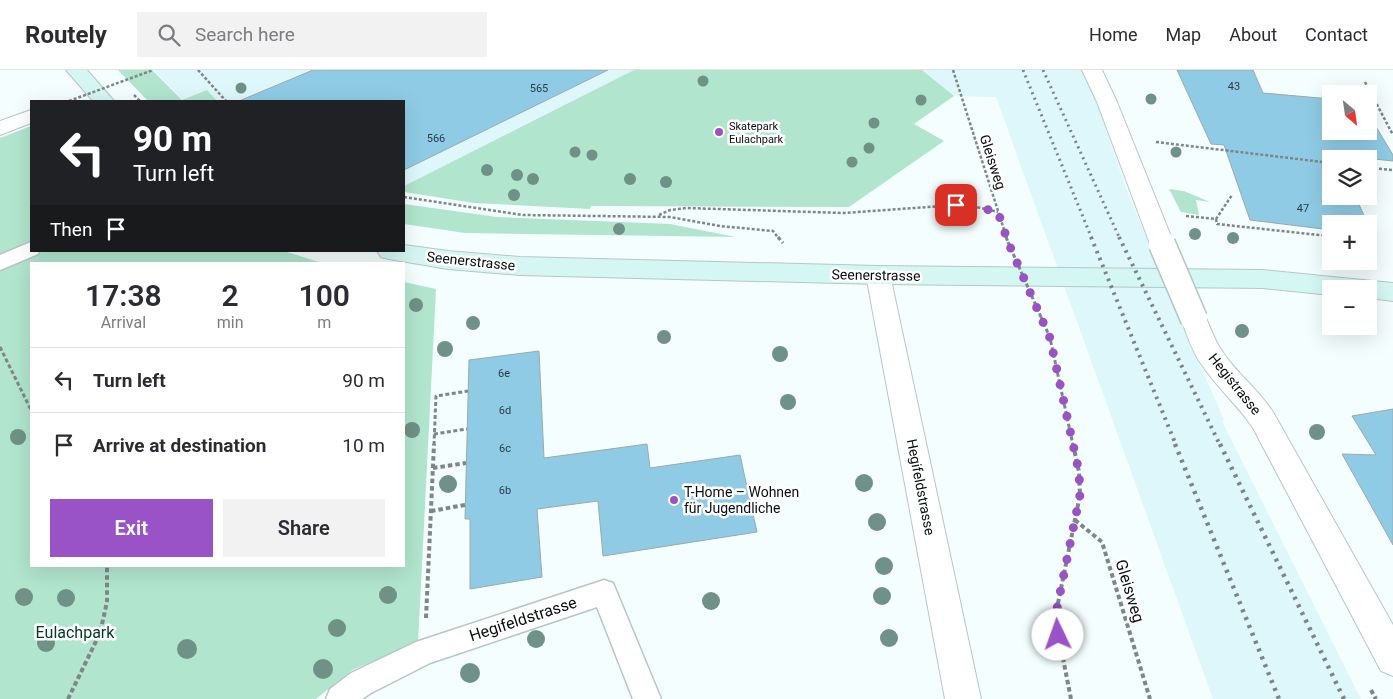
<!DOCTYPE html>
<html lang="en">
<head>
<meta charset="utf-8">
<style>
	:root { --surface:#fff; --page:#f2f2f3; --text:#2b2b33; --muted:#7c7c81; --line:#e1e1e2; --accent:#9a53c7 }
	body { margin:0; font-family:Roboto,sans-serif; background:var(--page); color:var(--text); height:100vh; display:flex; flex-direction:column; font-size:19px; white-space:nowrap }
	* { box-sizing:border-box; margin:0 }
	p { font-size:16px; color:var(--muted) }
	.icon { flex:none; width:28px; height:28px; fill:none; stroke:currentColor; stroke-width:2; stroke-linecap:round; stroke-linejoin:round }
	.map { position:relative; flex:1; overflow:hidden }
	.drawer { position:absolute; left:30px; top:192px; width:375px; height:305px; display:flex; flex-direction:column; background:var(--surface); border-radius:0px; box-shadow:0 5px 20px #0002 }
	.drawer>* { flex:none }
	.top-card { position:absolute; left:30px; top:30px; width:375px; height:152px; border-radius:0px; box-shadow:0 5px 20px #0002; background:#202124; color:#fff; overflow:hidden }
	.needle { width:32px; rotate:151deg }
	.buttons { position:absolute; left:1322px; top:15px; display:grid; gap:10px }
	.buttons a { display:grid; place-items:center; width:55px; height:55px; border-radius:0px; background:var(--surface); box-shadow:0 5px 20px #0002; font-size:25px }
	.pin { position:absolute; display:grid; place-items:center; width:42px; height:42px; color:#fff; margin:-21px; border-radius:10px; box-shadow:0 2px 8px #0006 }
	.me { position:absolute; width:55px; margin:-28px; rotate:357deg; stroke-linejoin:round; filter:drop-shadow(0 0 4px #0008) }
	.turn { display:flex; align-items:center; gap:18px; height:105px; padding:0 20px; font-size:22px }
	.turn .icon { width:65px; height:65px; stroke-width:2.5 }
	.turn b { display:block; font-size:35px; line-height:42px }
	.then { display:flex; align-items:center; height:48px; padding:0 20px; background:#0003; gap:10px; font-size:19px }
	.eta { display:flex; justify-content:space-evenly; align-items:center; height:85px; text-align:center }
	.eta b { font-size:30px; font-weight:600; line-height:35px }
	.primary-button { display:flex; gap:10px; margin-top:auto; padding:10px 20px }
	.primary-button a { flex:1; height:58px; border-radius:0px; background:var(--accent); color:#fff; font-size:20px; font-weight:600; line-height:58px; text-align:center }
	.primary-button a+a { background:var(--page); color:var(--text) }
	ul { padding:0; list-style:none }
	li { display:flex; align-items:center; gap:15px; height:65px; padding:0 20px; border-top:1px solid var(--line) }
	li div { flex:1 }
	li b { display:block; font-size:19px }
	li em { font-style:normal }
	header { display:flex; align-items:center; gap:30px; box-sizing:border-box; height:70px; padding:0 25px; background:var(--surface); border-bottom:1px solid var(--line) }
	header strong { font-size:24px }
	nav { display:flex; gap:28px; margin-inline-start:auto; font-size:18px }
	.search { width:350px; height:45px; background:var(--page); display:flex; align-items:center; gap:12px; box-sizing:border-box; padding:0 18px; border-radius:0px; color:var(--muted); font-size:19px }
	.map>svg:first-child { display:block }
	.built { fill:#ddf7fb }
	.green { fill:#b1e5cd }
	.building { fill:#8fcbe5; stroke:#9ba9af }
	.lines { fill:none; stroke-linecap:round; stroke-linejoin:round }
	.service-casing { stroke:#b6c6c8; stroke-width:3 }
	.minor-casing { stroke:#b6c6c8; stroke-width:2 }
	.secondary-casing { stroke:#b6c6c8; stroke-width:2 }
	.path-far2 { stroke:#7f8687; stroke-width:2.5; stroke-dasharray:3 2; stroke-linecap:butt }
	.path-far1 { stroke:#7f8687; stroke-width:3; stroke-dasharray:4 2.5; stroke-linecap:butt }
	.path { stroke:#7f8687; stroke-width:4; stroke-dasharray:4.5 3; stroke-linecap:butt }
	.service { fill:#fff; fill-rule:evenodd }
	.minor { fill:#fff; fill-rule:evenodd }
	.secondary { fill:#d4f7f3; fill-rule:evenodd }
	.rail-far2 { stroke:#7d8485; stroke-width:3; stroke-dasharray:2 4; stroke-linecap:butt }
	.rail-far1 { stroke:#7d8485; stroke-width:4; stroke-dasharray:2.5 5; stroke-linecap:butt }
	.rail { stroke:#7d8485; stroke-width:4.5; stroke-dasharray:3 5.5; stroke-linecap:butt }
	.minor-bridge-casing { stroke:#b6c6c8; stroke-width:29; stroke-linecap:butt }
	.path-bridge-far1 { stroke:#7f8687; stroke-width:2.5; stroke-dasharray:3 2; stroke-linecap:butt }
	.path-bridge { stroke:#7f8687; stroke-width:3; stroke-dasharray:4 2.5; stroke-linecap:butt }
	.minor-bridge { stroke:#fff; stroke-width:26 }
	.tree { fill:#6f9188 }
	.route { stroke:#9a53c7; stroke-width:9; stroke-dasharray:0 16.2 }
	.poi-dot { fill:#9a53c7; stroke:#fff; stroke-width:2 }
	.labels { text-anchor:middle; dominant-baseline:central; stroke-width:5; stroke-linejoin:round; paint-order:stroke }
	.number-label { font-size:11px; fill:#2a3c44 }
	.far-poi-label { font-size:11px; fill:#080d0e; stroke:#fff; text-anchor:start }
	.street-label { font-size:14px; fill:#080d0e; stroke:#fff }
	.poi-label { font-size:14px; fill:#080d0e; stroke:#fff; text-anchor:start }
	.near-street-label { font-size:16px; fill:#080d0e; stroke:#fff }
	.near-park-label { font-size:16px; fill:#033726; stroke:#fff }
</style>
</head>
<body>
<header>
<strong>Routely</strong>
<div class="search"><svg class="icon" aria-label="search" viewBox="0 0 24 24"><circle cx="10" cy="10" r="6"/><path d="M15 15l6 6"/></svg>Search here</div>
<nav><a>Home</a><a>Map</a><a>About</a><a>Contact</a></nav>
</header>
<div class="map">
<svg width="1393" height="629" viewBox="0 0 1393 629">
	<rect width="100%" height="100%" fill="#f4feff"/>
	<g class="built">
		<path d="M153,0H634L404,116V31H184Z"/>
		<path d="M922,0H1083L1096,31L1126,118L1180,249L1224,350L1222,351L1361,629H1213L996,27L954,26Z"/>
	</g>
	<g class="green">
		<path d="M118,0H152L182,30L207,20L217,31H148Z"/>
		<path d="M634,0H922L954,26L914,54L944,71L849,137L591,136L590,139L474,133L404,122V116Z"/>
		<path d="M31,56V181H284L325,194H31V496H404V212L436,219L418,573L352,600L316,629H0V68Z"/>
		<path d="M1169,119L1184,121L1210,132L1196,130L1199,145L1181,142Z"/>
		<path d="M404,134L497,147L670,154L736,167L465,163L404,154Z"/>
	</g>
	<g class="building">
		<path d="M313,0H608L404,100V31H239Z"/>
		<path d="M1177,0H1253L1263,23L1331,29V61H1369V45L1393,85V91L1335,85L1337,89H1331V126H1355L1368,154H1331V160L1250,150L1224,75L1211,74Z"/>
		<path d="M539,281L544,388L647,374L650,398L740,385L757,462L603,486L598,431L537,439L542,507L470,519V449H465L469,290Z"/>
		<path d="M1393,339V475L1342,384L1376,385L1352,346Z"/>
	</g>
	<g class="lines">
		<defs>
			<g id="service">
				<path d="M31,172V181H39L38,184L0,200V185Z"/>
				<path d="M604,510L613,513L661,629H633L597,537L430,593L371,623L362,629H326L330,619L351,603L416,572Z"/>
			</g>
			<g id="minor">
				<path d="M1082,0H1102L1117,32L1174,174L1170,180L1162,182L1154,180L1150,174L1097,32Z"/>
				<path d="M31,40V53L0,65V51Z"/>
				<path d="M878,196L887,199L890,205L981,629H945L866,205L869,199Z"/>
				<path d="M1194,239L1203,242C1210,255 1214,270 1222,281C1237,304 1258,319 1273,342L1393,555V606L1381,601L1253,358C1238,335 1217,318 1202,295C1192,282 1187,264 1181,249L1185,242Z"/>
			</g>
			<g id="secondary">
				<path d="M66,0H87L114,31H93Z"/>
				<path d="M404,175L448,181L520,187L878,196L1263,200L1393,213V231L1369,228V219H1331V225L1263,218L878,214L520,205L448,199L389,189L381,187L377,181H404Z"/>
			</g>
		</defs>
		<use href="#service" class="service-casing"/>
		<use href="#minor" class="minor-casing"/>
		<use href="#secondary" class="secondary-casing"/>
		<g class="path-far2">
			<path d="M198,0L226,31"/>
			<path d="M953,0L1007,169"/>
			<path d="M1365,12L1393,65"/>
			<path d="M134,25L140,31"/>
			<path d="M1156,72L1331,93"/>
			<path d="M1369,98L1393,100"/>
			<path d="M404,127L523,145L670,147L720,156L773,161L779,169"/>
			<path d="M659,145L670,140L686,138L844,143L956,135L972,136L998,142"/>
			<path d="M1186,146L1216,149L1232,125"/>
			<path d="M1216,149L1217,154L1328,166L1326,159"/>
		</g>
		<g class="path-far1">
			<path d="M778,167L783,173"/>
			<path d="M1006,167L1008,172"/>
			<path d="M1041,247L1050,268L1073,375"/>
			<path d="M0,277L31,340"/>
			<path d="M434,364L467,359"/>
			<path d="M434,375L436,326L468,321"/>
		</g>
		<g class="path">
			<path d="M433,398L466,393"/>
			<path d="M431,441L465,435"/>
			<path d="M1075,450L1102,472L1150,629"/>
			<path d="M426,548L434,374"/>
			<path d="M1371,620L1376,629"/>
			<path d="M68,629L100,563L107,532V496"/>
			<path d="M1071,629L1055,548L1080,425L1079,402L1073,374"/>
		</g>
		<use href="#service" class="service"/>
		<use href="#minor" class="minor"/>
		<use href="#secondary" class="secondary"/>
		<g class="rail-far2">
			<path d="M1023,0L1092,169"/>
			<path d="M1043,0L1120,169"/>
		</g>
		<g class="rail-far1">
			<path d="M1091,167L1176,375"/>
			<path d="M1119,167L1220,375"/>
		</g>
		<g class="rail">
			<path d="M1175,374L1279,629"/>
			<path d="M1220,374L1344,629"/>
		</g>
		<defs>
			<path id="minor-bridge" d="M1162,174L1194,249"/>
		</defs>
		<use href="#minor-bridge" class="minor-bridge-casing"/>
		<path class="path-bridge-far1" d="M69,31L153,0"/>
		<path class="path-bridge" d="M1008,172L1041,247"/>
		<use href="#minor-bridge" class="minor-bridge"/>
	</g>
	<g class="tree">
		<circle cx="703" cy="11" r="5.5"/>
		<circle cx="241" cy="18" r="5.5"/>
		<circle cx="1151" cy="29" r="5.5"/>
		<circle cx="921" cy="30" r="5.5"/>
		<circle cx="874" cy="53" r="5.5"/>
		<circle cx="869" cy="78" r="5.5"/>
		<circle cx="575" cy="82" r="5.5"/>
		<circle cx="1176" cy="82" r="5.5"/>
		<circle cx="592" cy="85" r="5.5"/>
		<circle cx="852" cy="92" r="5.5"/>
		<circle cx="487" cy="100" r="6"/>
		<circle cx="517" cy="105" r="6"/>
		<circle cx="533" cy="109" r="6"/>
		<circle cx="630" cy="109" r="6"/>
		<circle cx="666" cy="112" r="6"/>
		<circle cx="514" cy="125" r="6"/>
		<circle cx="619" cy="159" r="6"/>
		<circle cx="1195" cy="164" r="6"/>
		<circle cx="1233" cy="168" r="6"/>
		<circle cx="416" cy="235" r="7"/>
		<circle cx="473" cy="253" r="7"/>
		<circle cx="1242" cy="261" r="7"/>
		<circle cx="664" cy="267" r="7"/>
		<circle cx="445" cy="279" r="8"/>
		<circle cx="780" cy="284" r="8"/>
		<circle cx="788" cy="332" r="8"/>
		<circle cx="412" cy="360" r="8"/>
		<circle cx="1317" cy="362" r="8"/>
		<circle cx="18" cy="367" r="8"/>
		<circle cx="864" cy="413" r="9"/>
		<circle cx="448" cy="414" r="9"/>
		<circle cx="877" cy="452" r="9"/>
		<circle cx="884" cy="496" r="9"/>
		<circle cx="388" cy="525" r="9"/>
		<circle cx="882" cy="526" r="9"/>
		<circle cx="24" cy="527" r="9"/>
		<circle cx="66" cy="528" r="9"/>
		<circle cx="711" cy="531" r="9"/>
		<circle cx="337" cy="558" r="9"/>
		<circle cx="889" cy="568" r="9"/>
		<circle cx="536" cy="569" r="9"/>
		<circle cx="46" cy="573" r="9"/>
		<circle cx="187" cy="579" r="10"/>
		<circle cx="323" cy="599" r="10"/>
		<circle cx="470" cy="603" r="10"/>
	</g>
	<g class="lines">
		<path class="route" d="M956,135L972,136L998,142L1008,172L1050,268L1079,402L1080,425L1055,548L1058,565"/>
	</g>
	<g class="poi-dot">
		<circle cx="719" cy="62" r="5"/>
		<circle cx="674" cy="430" r="5"/>
	</g>
	<g class="labels">
		<g class="number-label">
			<text x="1234" y="16">43</text>
			<text x="539" y="18">565</text>
			<text x="436" y="68">566</text>
			<text x="1303" y="138">47</text>
			<text x="504" y="303">6e</text>
			<text x="505" y="340">6d</text>
			<text x="505" y="378">6c</text>
			<text x="505" y="420">6b</text>
		</g>
		<g class="far-poi-label">
			<text x="729" y="56">Skatepark<tspan x="729" dy="13">Eulachpark</tspan></text>
		</g>
		<g class="street-label">
			<text transform="translate(993 92) rotate(72)">Gleisweg</text>
			<text transform="translate(471 191) rotate(6)">Seenerstrasse</text>
			<text transform="translate(876 205) rotate(1)">Seenerstrasse</text>
			<text transform="translate(1235 314) rotate(51)">Hegistrasse</text>
			<text transform="translate(921 417) rotate(79)">Hegifeldstrasse</text>
		</g>
		<g class="poi-label">
			<text x="684" y="422">T-Home – Wohnen<tspan x="684" dy="16">für Jugendliche</tspan></text>
		</g>
		<g class="near-street-label">
			<text transform="translate(1130 521) rotate(73)">Gleisweg</text>
			<text transform="translate(523 549) rotate(-18)">Hegifeldstrasse</text>
		</g>
		<g class="near-park-label">
			<text x="75" y="562">Eulachpark</text>
		</g>
	</g>
</svg>
<div class="buttons">
<a><svg class="needle" viewBox="-14 -14 28 28"><path d="M0-13l5 13h-10z" fill="#e53935"/><path d="M0 13l5-13h-10z" fill="#7c7c81"/></svg></a>
<a><svg class="icon" aria-label="layers" viewBox="0 0 24 24"><path d="M12 4l9 5-9 5-9-5zM3 14l9 5 9-5"/></svg></a>
<a>+</a>
<a>−</a>
</div>
<div class="pin" style="left:956px;top:135px;background:#d93025"><svg class="icon" aria-label="arrive" viewBox="0 0 24 24"><path d="M6 21V4h12l-3 4 3 4H6"/></svg></div>
<svg class="me" style="left:1058px;top:565px" viewBox="-20 -20 40 40"><circle r="19" fill="#fff"/><path d="M0-13L10 11 0 6-10 11z" fill="#9a53c7"/></svg>
<div class="top-card">
<div class="turn"><svg class="icon" aria-label="left" viewBox="0 0 24 24"><path d="M17 20v-9H6M10 6l-5 5 5 5"/></svg><div><b>90 m</b>Turn left</div></div>
<div class="then">Then<svg class="icon" aria-label="arrive" viewBox="0 0 24 24"><path d="M6 21V4h12l-3 4 3 4H6"/></svg></div>
</div>
<section class="drawer">
<div class="eta">
<div><b>17:38</b><p>Arrival</p></div>
<div><b>2</b><p>min</p></div>
<div><b>100</b><p>m</p></div>
</div>
<ul>
<li><svg class="icon" aria-label="left" viewBox="0 0 24 24"><path d="M17 20v-9H6M10 6l-5 5 5 5"/></svg><div><b>Turn left</b></div><em>90 m</em></li>
<li><svg class="icon" aria-label="arrive" viewBox="0 0 24 24"><path d="M6 21V4h12l-3 4 3 4H6"/></svg><div><b>Arrive at destination</b></div><em>10 m</em></li>
</ul>
<div class="primary-button"><a>Exit</a><a>Share</a></div>
</section>
</div>
</body>
</html>
